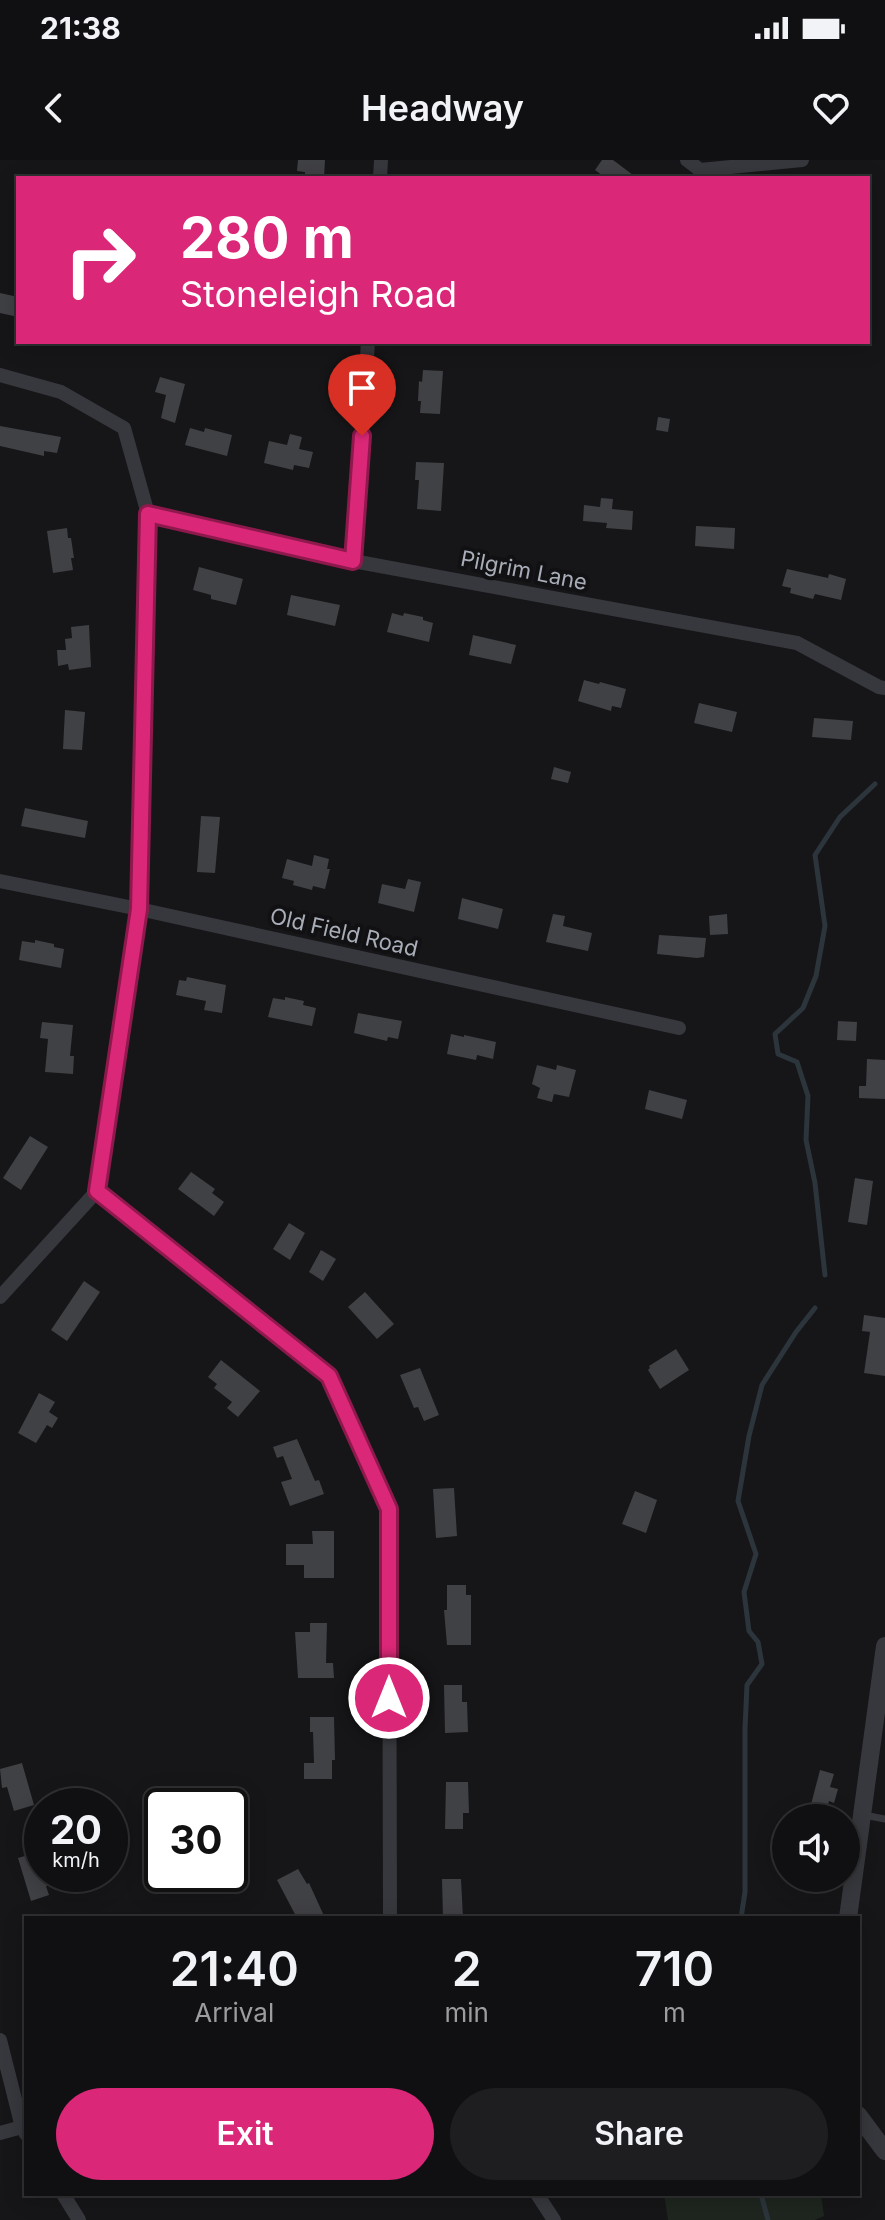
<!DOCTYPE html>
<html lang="en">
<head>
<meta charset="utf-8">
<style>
	:root { --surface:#101012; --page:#1e1e20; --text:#f1f3f6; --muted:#9c9d9f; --line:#303032; --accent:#db2777 }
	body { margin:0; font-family:Inter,sans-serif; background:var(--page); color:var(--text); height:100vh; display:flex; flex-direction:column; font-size:30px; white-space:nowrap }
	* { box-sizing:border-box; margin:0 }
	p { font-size:26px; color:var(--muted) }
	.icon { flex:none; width:44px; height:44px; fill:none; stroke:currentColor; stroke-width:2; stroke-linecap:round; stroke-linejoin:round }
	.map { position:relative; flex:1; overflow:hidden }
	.side { position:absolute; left:24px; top:1756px; width:836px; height:280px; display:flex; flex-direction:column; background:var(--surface); border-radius:0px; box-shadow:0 4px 20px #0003,0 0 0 2px var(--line) }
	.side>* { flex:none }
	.hud { position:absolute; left:16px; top:16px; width:854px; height:168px; border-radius:0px; box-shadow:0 4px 20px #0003,0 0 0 2px var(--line); background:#db2777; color:#fff; overflow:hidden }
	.controls { position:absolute; left:772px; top:1644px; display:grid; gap:16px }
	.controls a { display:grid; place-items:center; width:88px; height:88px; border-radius:50%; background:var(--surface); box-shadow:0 4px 20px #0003,0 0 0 2px var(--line); font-size:40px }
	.speed { position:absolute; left:24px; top:1628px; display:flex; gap:16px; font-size:40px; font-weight:700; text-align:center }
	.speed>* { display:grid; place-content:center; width:104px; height:104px; border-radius:50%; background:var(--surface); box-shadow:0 4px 20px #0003,0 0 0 2px var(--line); line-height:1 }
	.speed small { font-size:20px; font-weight:400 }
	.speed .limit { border:4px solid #111; border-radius:12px; background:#fff; color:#111 }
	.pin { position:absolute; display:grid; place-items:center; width:68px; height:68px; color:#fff; margin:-82px -34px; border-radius:50% 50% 50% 0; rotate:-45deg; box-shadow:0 0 8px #0007 }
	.pin .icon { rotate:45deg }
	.me { position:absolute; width:88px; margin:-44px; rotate:0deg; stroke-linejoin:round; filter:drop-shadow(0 0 6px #0008) }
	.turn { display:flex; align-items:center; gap:28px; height:168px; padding:0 32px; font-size:36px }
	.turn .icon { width:104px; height:104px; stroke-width:2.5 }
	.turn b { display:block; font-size:56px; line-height:68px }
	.eta { display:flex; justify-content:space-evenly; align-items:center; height:136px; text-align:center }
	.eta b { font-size:48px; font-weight:600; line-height:56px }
	.cta { display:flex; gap:16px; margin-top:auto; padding:16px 32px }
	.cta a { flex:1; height:92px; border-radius:48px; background:var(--accent); color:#fff; font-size:32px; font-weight:600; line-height:92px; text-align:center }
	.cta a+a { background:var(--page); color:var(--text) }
	.status { display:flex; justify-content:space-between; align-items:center; height:56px; padding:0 40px; background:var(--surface); direction:ltr }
	.status svg { height:22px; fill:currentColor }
	header { display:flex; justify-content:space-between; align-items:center; height:104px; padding:0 32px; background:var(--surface); font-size:36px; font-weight:600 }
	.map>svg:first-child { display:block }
	.green { fill:#1e261f }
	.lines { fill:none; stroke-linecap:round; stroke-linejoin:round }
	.stream { stroke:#2c353c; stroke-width:5 }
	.building { fill:#404145 }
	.service { stroke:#37383d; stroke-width:7 }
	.minor { stroke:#37383d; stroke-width:14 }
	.tertiary { stroke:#37383d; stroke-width:18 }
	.route-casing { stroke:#8e194d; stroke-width:20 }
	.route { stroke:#db2777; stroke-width:14 }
	.labels { text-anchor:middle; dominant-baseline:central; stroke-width:8; stroke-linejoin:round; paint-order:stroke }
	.street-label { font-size:22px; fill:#a8adb8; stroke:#111113 }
</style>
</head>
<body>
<div class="status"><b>21:38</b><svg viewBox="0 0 49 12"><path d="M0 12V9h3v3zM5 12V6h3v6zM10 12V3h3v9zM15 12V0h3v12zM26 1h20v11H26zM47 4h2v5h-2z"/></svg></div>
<header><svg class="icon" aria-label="back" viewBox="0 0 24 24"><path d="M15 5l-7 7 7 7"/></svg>Headway<svg class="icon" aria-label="heart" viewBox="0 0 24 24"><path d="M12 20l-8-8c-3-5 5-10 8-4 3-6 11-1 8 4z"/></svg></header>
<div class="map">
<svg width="885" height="2060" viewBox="0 0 885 2060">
	<rect width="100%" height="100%" fill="#161618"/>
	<path class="green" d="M664,2034H821L824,2056L815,2060H668Z"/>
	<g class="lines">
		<g class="stream">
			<path d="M825,1115L815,1023L806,980L808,936L797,902L778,894L775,874L803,848L816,816L825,766L815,695L840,657L875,624"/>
			<path d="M741,1758L745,1732V1568L747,1525L762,1504L758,1482L749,1471L744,1432L756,1394L738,1341L749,1276L762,1225L796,1172L815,1148"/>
			<path d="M761,2034L768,2060"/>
		</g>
	</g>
	<g class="building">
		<path d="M298,0H325L324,18H305V12L297,11Z"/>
		<path d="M602,0H613L637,18H606L595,10Z"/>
		<path d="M0,133L18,137V157L0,153Z"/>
		<path d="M423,210L443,211L440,254L420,253L421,241H418L419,221L422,222Z"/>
		<path d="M160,217L185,224L175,263L161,258L166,235L155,232Z"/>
		<path d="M658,257L670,259L668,272L656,270Z"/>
		<path d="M0,266L61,277L57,293L44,291V296L0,286Z"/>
		<path d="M190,268L204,272L205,268L232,275L227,296L185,285Z"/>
		<path d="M290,274L302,277L299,289L313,292L309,308L294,305L293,310L264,303L269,281L287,285Z"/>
		<path d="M416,302L444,303L441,351L417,349L419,320H415Z"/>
		<path d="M601,338L613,339L612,349L633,351L632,370L606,368L607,363L583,361L584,345L600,347Z"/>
		<path d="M696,366L735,368L734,389L695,386Z"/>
		<path d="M67,368L68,378H71L74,398H71L73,410L53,413L47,371Z"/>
		<path d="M199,407L243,419L236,445L211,439V435L193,430Z"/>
		<path d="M787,409L828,418L829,414L846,419L841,440L815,434L813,439L790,433L791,428L782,426Z"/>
		<path d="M291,435L340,445L335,466L287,455Z"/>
		<path d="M392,453L403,456L404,453L423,457V460L433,463L429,482L387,472Z"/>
		<path d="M89,465L91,507L69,510L68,504L58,506L57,490H66L65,479L72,478L71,467Z"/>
		<path d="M473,475L516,485L511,504L469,495Z"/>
		<path d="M584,520L599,524L600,522L626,529L621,548L612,546L611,551L578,541Z"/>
		<path d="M699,543L737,552L732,572L694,563Z"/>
		<path d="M65,550L85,552L82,590L63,589Z"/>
		<path d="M814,558L853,561L851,580L812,577Z"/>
		<path d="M554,607L571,612L568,623L551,619Z"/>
		<path d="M25,648L88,661L85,678L21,666Z"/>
		<path d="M201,656L220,657L215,713L197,712Z"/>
		<path d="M314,695L329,699L327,709H330L325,729L313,726L312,730L293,725L294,721L282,718L287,699L312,706Z"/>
		<path d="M408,719L421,722L414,752L378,743L382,724L405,729Z"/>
		<path d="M462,738L503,749L498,769L458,759Z"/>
		<path d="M553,754L565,756L563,766L592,773L588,791L546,782Z"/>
		<path d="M727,754L728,774L710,775L709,756Z"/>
		<path d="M659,775L706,778L704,797L697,798L657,794Z"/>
		<path d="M35,780L54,784V787L64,789L61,808L19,800L22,781L35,783Z"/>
		<path d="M187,817L226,825L222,853L204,850L206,841L176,835L179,820L186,821Z"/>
		<path d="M285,837L304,841L303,845L316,848L312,866L268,857L273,838L285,840Z"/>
		<path d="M358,853L402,861L398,879L388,877L387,881L354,873Z"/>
		<path d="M838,861L857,862L856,881L837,880Z"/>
		<path d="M42,862L73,865L70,896H74L73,914L45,912L48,879L40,878Z"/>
		<path d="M451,874L464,877V875L496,882L493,899L477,895L476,900L447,894Z"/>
		<path d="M867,899L885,900V939L859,938V926H866Z"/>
		<path d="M537,905L556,910L557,905L576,910L569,937L554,934L552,942L537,938L540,928L532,924Z"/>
		<path d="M649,930L687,940L682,959L645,949Z"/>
		<path d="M30,976L48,987L21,1030L3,1018Z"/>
		<path d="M191,1012L215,1029L212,1033L224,1042L214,1056L178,1029Z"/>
		<path d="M855,1018L873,1021L867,1065L848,1062Z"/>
		<path d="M289,1063L305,1073L290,1100L273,1089Z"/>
		<path d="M321,1090L336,1099L323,1121L309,1112Z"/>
		<path d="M84,1121L100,1132L67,1181L51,1170Z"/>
		<path d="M365,1132L394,1164L377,1179L348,1147Z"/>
		<path d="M864,1155L885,1158V1216L864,1213L870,1172L862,1171Z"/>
		<path d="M676,1189L689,1210L660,1229L648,1210L650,1208L649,1206Z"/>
		<path d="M221,1200L260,1231L238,1257L227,1248L232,1242L214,1228L217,1224L208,1217Z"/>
		<path d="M420,1208L439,1255L424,1261L418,1247L414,1248L400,1215Z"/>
		<path d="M39,1233L55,1242L49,1252L58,1258L52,1268L47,1265L36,1283L18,1273Z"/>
		<path d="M297,1279L315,1321L319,1320L324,1334L290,1346L281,1322L292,1319L283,1296L277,1298L273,1287Z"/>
		<path d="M454,1328L457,1376L436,1378L433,1329Z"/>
		<path d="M635,1331L657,1340L646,1373L622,1364Z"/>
		<path d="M312,1371H334V1418H304V1405H286V1384H313Z"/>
		<path d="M447,1425H466V1435H471V1485H447L444,1450H447Z"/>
		<path d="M310,1463H327L326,1503H333L334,1518H298L295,1472H310Z"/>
		<path d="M444,1525H462V1542H467L468,1572L445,1573Z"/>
		<path d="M310,1557H334L335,1600H332V1619H304V1603H314L313,1572H310Z"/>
		<path d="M22,1603L34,1645L14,1651L7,1627L2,1628L0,1609Z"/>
		<path d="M820,1610L834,1614L830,1627L838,1629L834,1643L829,1641L824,1658L808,1656Z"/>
		<path d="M446,1622H468L469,1653H463V1669H445Z"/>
		<path d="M42,1691V1714H73L74,1717L46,1726L49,1735L31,1741L18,1698Z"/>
		<path d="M298,1709L307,1724L309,1723L325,1758H297L277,1720Z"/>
		<path d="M442,1719H461L463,1758H443Z"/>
	</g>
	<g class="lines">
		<path class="service" d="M864,1655L885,1659"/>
		<g class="minor">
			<path d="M687,0L700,10L802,0"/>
			<path d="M380,18L381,0"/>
			<path d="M0,215L61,232L124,268L148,354L139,749L97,1031L0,1137"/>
			<path d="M148,354L353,401L797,483L879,527L885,528"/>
			<path d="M353,401L368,182"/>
			<path d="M0,721L139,749L679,868"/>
			<path d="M97,1031L329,1216L389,1349L390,1758"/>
			<path d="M0,1880L22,1967L26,1974"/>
			<path d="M0,1973L22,1967"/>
			<path d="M63,2034L79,2060"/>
			<path d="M537,2034L554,2060"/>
		</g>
		<g class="tertiary">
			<path d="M848,1758L885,1486"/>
			<path d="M858,1955L885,1991"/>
		</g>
	</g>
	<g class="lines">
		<defs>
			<path id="route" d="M362,276L353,401L148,354L139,749L97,1031L329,1216L389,1349V1538"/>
		</defs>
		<use href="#route" class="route-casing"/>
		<use href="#route" class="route"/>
	</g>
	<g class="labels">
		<g class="street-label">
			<text transform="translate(524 410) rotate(11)">Pilgrim Lane</text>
			<text transform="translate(344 772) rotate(13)">Old Field Road</text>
		</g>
	</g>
</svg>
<div class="controls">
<a><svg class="icon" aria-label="sound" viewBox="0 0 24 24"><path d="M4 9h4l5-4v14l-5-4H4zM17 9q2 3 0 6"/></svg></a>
</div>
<div class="speed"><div>20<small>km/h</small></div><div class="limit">30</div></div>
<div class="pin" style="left:362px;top:276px;background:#d93025"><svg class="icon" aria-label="arrive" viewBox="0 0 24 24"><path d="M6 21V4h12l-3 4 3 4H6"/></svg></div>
<svg class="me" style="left:389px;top:1538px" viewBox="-20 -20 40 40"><circle r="17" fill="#db2777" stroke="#fff" stroke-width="3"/><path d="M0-11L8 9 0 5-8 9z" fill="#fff"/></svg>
<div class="hud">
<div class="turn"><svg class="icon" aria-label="right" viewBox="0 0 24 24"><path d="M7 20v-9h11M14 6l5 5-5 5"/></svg><div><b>280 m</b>Stoneleigh Road</div></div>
</div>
<section class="side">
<div class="eta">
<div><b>21:40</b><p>Arrival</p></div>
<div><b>2</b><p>min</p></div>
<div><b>710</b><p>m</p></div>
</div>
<div class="cta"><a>Exit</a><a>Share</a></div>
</section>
</div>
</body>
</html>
